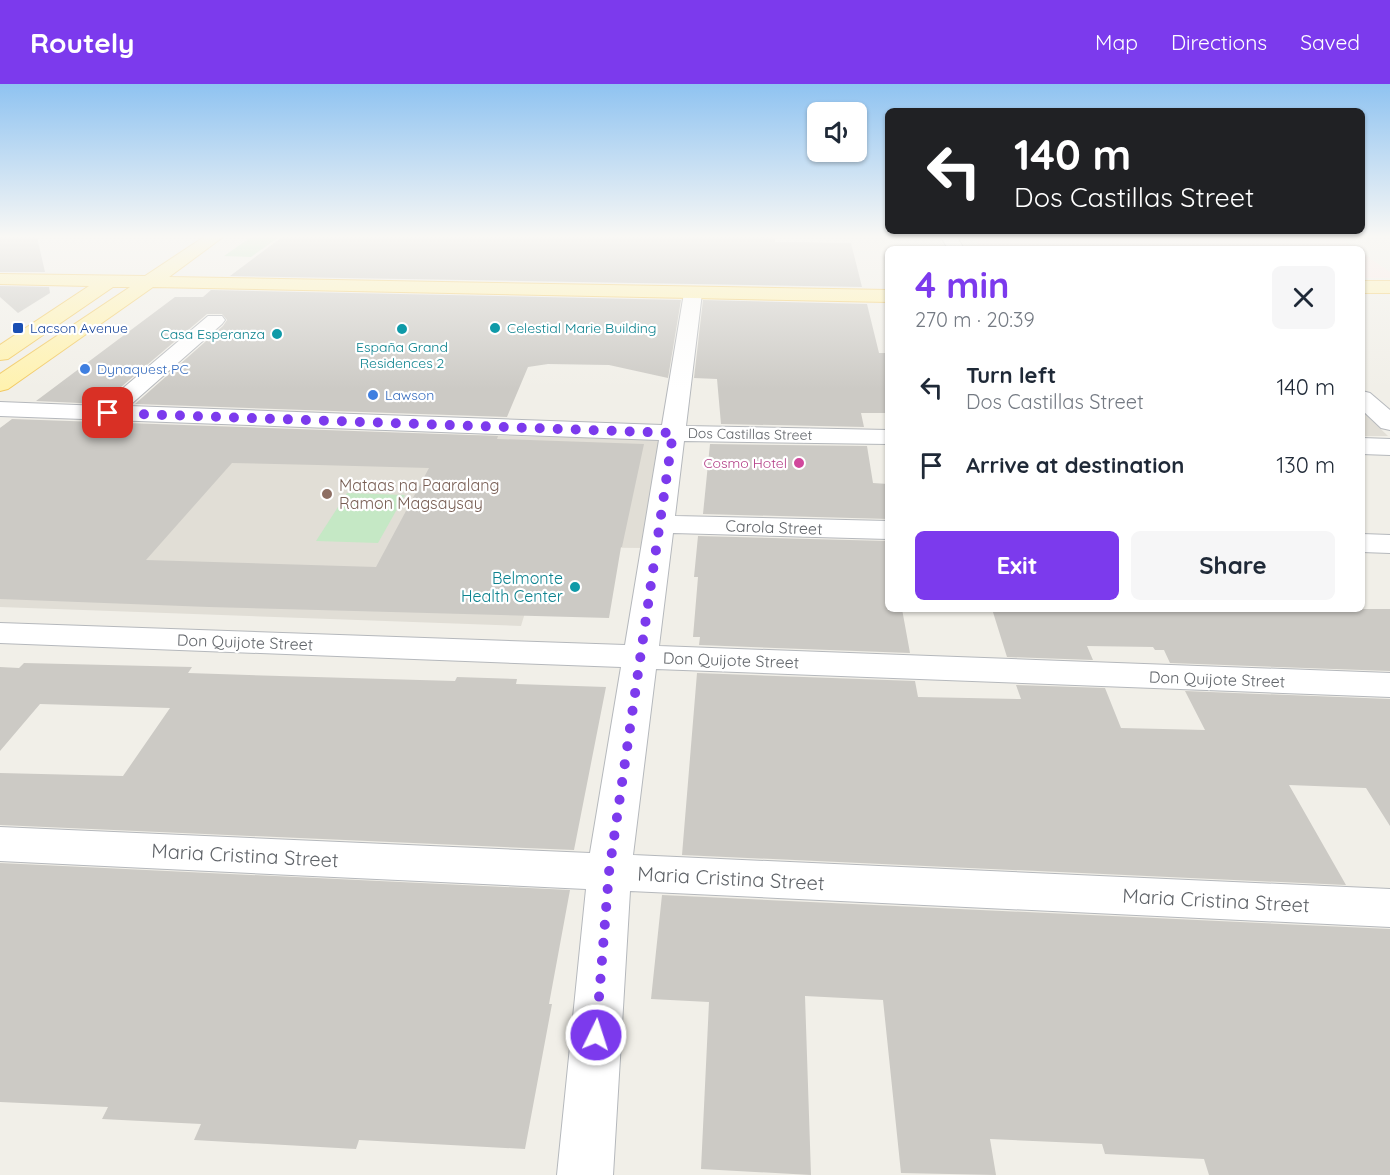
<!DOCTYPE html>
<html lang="en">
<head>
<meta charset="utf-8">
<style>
	:root { --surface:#fff; --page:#f6f6f7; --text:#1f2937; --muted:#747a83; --accent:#7c3aed }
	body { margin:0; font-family:Quicksand,sans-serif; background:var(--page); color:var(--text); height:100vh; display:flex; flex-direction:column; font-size:22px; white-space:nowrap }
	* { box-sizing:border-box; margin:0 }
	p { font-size:20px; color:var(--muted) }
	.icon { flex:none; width:33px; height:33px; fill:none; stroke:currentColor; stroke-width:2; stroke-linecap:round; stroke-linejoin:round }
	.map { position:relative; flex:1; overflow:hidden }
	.side { position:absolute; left:885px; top:162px; width:480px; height:366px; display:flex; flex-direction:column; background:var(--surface); border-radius:9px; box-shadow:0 2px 4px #0004 }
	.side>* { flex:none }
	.top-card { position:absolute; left:885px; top:24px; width:480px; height:126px; border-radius:9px; box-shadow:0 2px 4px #0004; background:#202124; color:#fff; overflow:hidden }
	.fabs { position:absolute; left:807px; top:18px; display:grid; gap:12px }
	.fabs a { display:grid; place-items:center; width:60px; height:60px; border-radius:9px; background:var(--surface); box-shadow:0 2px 4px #0004; font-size:30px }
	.pin { position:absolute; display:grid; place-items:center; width:51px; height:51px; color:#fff; margin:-26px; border-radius:12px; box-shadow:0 3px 9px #0006 }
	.me { position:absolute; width:66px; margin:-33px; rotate:4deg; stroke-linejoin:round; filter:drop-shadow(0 0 4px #0008) }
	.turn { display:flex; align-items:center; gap:21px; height:126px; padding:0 30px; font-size:27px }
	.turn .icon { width:78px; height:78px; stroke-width:2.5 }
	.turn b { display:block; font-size:42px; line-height:51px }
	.round { display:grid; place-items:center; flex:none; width:63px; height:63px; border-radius:9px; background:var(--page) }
	.summary { display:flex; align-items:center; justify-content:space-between; height:102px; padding:0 30px }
	h1 { font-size:36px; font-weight:700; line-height:45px; color:var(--accent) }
	.button { display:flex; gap:12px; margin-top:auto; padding:12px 30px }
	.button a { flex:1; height:69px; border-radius:9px; background:var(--accent); color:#fff; font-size:24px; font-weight:700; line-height:69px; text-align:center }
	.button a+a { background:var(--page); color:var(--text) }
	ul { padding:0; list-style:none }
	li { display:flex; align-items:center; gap:18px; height:78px; padding:0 30px }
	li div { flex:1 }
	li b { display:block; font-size:22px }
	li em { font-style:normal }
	header { display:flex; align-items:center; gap:36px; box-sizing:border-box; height:84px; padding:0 30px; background:var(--accent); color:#fff }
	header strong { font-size:28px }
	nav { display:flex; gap:33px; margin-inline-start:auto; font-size:21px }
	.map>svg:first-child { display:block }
	.education { fill:#e1ded6 }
	.medical { fill:#fce8e6 }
	.green { fill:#c5e8c5 }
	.building { fill:#cccac5; fill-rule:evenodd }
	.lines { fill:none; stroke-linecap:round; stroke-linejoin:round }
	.minor-casing { stroke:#b5b8bc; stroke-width:2 }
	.major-casing { stroke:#f2c960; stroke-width:2 }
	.minor { fill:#fff; fill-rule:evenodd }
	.major { fill:#fff2af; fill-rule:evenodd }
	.route { stroke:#7c3aed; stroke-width:10; stroke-dasharray:0 18 }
	.transit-dot { fill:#1a4fb4; stroke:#fff; stroke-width:2 }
	.culture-dot { fill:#0f9aa8; stroke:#fff; stroke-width:2 }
	.shop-dot { fill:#3f7fe0; stroke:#fff; stroke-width:2 }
	.hotel-dot { fill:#d1479c; stroke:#fff; stroke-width:2 }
	.education-dot { fill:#8d6e63; stroke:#fff; stroke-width:2 }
	.labels { text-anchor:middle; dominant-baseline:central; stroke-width:4.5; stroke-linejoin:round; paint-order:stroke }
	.far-transit-label { font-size:14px; fill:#164399; stroke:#fff; text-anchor:start }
	.far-culture-label { font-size:14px; fill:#0d838f; stroke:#fff; text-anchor:start }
	.far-shop-label { font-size:14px; fill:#366cbe; stroke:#fff; text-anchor:start }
	.far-street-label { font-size:14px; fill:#5f6368; stroke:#fff }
	.far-hotel-label { font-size:14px; fill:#b23c85; stroke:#fff; text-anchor:end }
	.education-label { font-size:16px; fill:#785e54; stroke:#fff; text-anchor:start }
	.street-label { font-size:16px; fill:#5f6368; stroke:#fff }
	.culture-label { font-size:16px; fill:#0d838f; stroke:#fff; text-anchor:end }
	.near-street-label { font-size:20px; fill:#5f6368; stroke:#fff }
</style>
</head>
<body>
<header>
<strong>Routely</strong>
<nav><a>Map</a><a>Directions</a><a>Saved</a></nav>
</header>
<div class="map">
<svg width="1390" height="1091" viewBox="0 0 1390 1091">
	<rect width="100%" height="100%" fill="#f1efe8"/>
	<g class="education">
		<path d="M1362,327L1388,352H1362Z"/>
		<path d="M8,339L663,356L643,464L545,463L521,542L0,523V344Z"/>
	</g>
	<g class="medical">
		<path d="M974,153H1338L1356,165H981Z"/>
		<path d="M1362,169L1390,188V194H1362Z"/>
	</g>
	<g class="green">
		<path d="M251,153H279L251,173L224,172Z"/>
		<path d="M347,409L405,411L378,459L316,457Z"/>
	</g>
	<g class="building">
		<path d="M0,153H37L45,188H0Z"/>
		<path d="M282,153H775V158L851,159L862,203L230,192Z"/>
		<path d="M0,202L49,203L50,209L18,229L0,213Z"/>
		<path d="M211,206L681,216L668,294L609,281L548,280L528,283L507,333L135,320L223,242L227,236L222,230H207L101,320L36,317L175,213H203Z"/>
		<path d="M703,216L867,220L879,269H888V329H861L864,343L721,340L717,295L694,294Z"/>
		<path d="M12,335L498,352L497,355L644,360L622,463H621L609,534L209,523L0,515V344ZM232,379L318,381L429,384L376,483L146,476Z"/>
		<path d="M710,360L867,362L873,399L888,400V435L703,430Z"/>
		<path d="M698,452L888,457V525H902L910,569L699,561L700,553H693L698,493H694Z"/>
		<path d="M992,525H1390V587L1170,579L1164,566H1155L1153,563L1087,562L1093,576L1007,573Z"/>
		<path d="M24,579L192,583L188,589L280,592L455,597L457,593L517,595L516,600L606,603L574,766L0,741V689L123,692L170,624L40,620L0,667V583L19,584Z"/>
		<path d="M697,589L915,597L918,613L1021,615L1016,601L1105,604L1121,644L1205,646L1185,607L1390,615V742L1366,704L1289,701L1346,801L682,771Z"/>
		<path d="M0,779L570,806L549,920H552L525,1065L359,1056L356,1065L194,1056L201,1040L102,1035L108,1023L0,1018Z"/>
		<path d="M662,811L1390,845V1091H1209L1204,1075L1105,1070L1102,1060L990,1055L996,1091L901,1089L883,916L805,912L811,1091L701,1085L709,918L651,915Z"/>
	</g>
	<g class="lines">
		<defs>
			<g id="minor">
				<path d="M941,153H957L964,165H948Z"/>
				<path d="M693,203L700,205L702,209L686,342L888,346V360L684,357L675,432L888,437V455L673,449L659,562L1390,589V613L656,585L633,771L1390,805V843L630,807L613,1091H557L586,805L0,777V743L590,769L621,583L0,559V539L625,561L659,356L0,332V318L102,322L208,232H222L225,236L222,240L129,322L662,341L684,209L686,205Z"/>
				<path d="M1362,307L1370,309L1390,326V346L1381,344L1362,326Z"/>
				<path d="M1362,354L1390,355V371L1362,370Z"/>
				<path d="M1362,450L1390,451V469L1362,468Z"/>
			</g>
			<g id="major">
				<path d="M204,153H223L169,193L888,206V218L153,203L8,305L0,307V290L130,203H113L8,275L0,276V261L89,202L0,200V190L145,192Z"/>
				<rect x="1362" y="197" width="28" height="12"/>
			</g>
		</defs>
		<use href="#minor" class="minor-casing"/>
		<use href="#major" class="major-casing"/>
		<use href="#minor" class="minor"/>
		<use href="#major" class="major"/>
	</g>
	<linearGradient id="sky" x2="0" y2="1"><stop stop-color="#8fc3f1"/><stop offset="0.5" stop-color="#f9f8f5"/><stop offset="1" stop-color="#f9f8f5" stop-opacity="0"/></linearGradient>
	<rect width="1390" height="305" fill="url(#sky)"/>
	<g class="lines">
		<path class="route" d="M108,329L673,349L609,788L596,951"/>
	</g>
	<rect class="transit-dot" x="12" y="238" width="12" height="12" rx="3"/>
	<g class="culture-dot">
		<circle cx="495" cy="244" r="6"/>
		<circle cx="402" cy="245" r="6"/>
		<circle cx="277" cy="250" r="6"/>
		<circle cx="575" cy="503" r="6"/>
	</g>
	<g class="shop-dot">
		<circle cx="85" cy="285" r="6"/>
		<circle cx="373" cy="311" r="6"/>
	</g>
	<circle class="hotel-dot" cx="799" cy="379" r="6"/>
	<circle class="education-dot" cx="327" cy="410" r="6"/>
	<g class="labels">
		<g class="far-transit-label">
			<text x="30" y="244">Lacson Avenue</text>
		</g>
		<g class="far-culture-label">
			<text x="507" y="244">Celestial Marie Building</text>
			<text x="265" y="250" text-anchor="end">Casa Esperanza</text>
			<text x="402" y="263" text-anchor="middle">España Grand<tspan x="402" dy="16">Residences 2</tspan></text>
		</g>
		<g class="far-shop-label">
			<text x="97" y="285">Dynaquest PC</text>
			<text x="385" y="311">Lawson</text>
		</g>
		<g class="far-street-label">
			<text transform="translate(750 350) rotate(1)">Dos Castillas Street</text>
		</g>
		<g class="far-hotel-label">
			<text x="787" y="379">Cosmo Hotel</text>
		</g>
		<g class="education-label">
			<text x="339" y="401">Mataas na Paaralang<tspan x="339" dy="18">Ramon Magsaysay</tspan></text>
		</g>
		<g class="street-label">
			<text transform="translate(774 443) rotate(2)">Carola Street</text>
			<text transform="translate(245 558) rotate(2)">Don Quijote Street</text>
			<text transform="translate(731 576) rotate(2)">Don Quijote Street</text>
			<text transform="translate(1217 595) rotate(2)">Don Quijote Street</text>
		</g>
		<g class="culture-label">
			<text x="563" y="494">Belmonte<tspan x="563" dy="18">Health Center</tspan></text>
		</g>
		<g class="near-street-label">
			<text transform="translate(245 771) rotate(3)">Maria Cristina Street</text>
			<text transform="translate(731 794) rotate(3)">Maria Cristina Street</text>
			<text transform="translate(1216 816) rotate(3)">Maria Cristina Street</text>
		</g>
	</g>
</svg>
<div class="fabs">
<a><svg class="icon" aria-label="sound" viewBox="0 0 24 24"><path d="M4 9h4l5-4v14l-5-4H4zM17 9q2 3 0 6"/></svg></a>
</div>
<div class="pin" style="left:108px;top:329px;background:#d93025"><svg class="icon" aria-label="arrive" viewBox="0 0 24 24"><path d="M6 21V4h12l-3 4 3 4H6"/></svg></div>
<svg class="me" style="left:596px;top:951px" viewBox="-20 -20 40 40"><circle r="17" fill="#7c3aed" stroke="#fff" stroke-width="3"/><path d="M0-11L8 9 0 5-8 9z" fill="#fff"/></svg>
<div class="top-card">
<div class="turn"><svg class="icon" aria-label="left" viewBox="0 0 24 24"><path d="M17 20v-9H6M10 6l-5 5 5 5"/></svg><div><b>140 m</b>Dos Castillas Street</div></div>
</div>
<section class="side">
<div class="summary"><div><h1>4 min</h1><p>270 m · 20:39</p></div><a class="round"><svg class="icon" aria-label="close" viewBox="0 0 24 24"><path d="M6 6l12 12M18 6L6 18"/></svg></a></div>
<ul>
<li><svg class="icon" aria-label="left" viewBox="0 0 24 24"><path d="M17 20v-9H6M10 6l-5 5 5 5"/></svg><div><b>Turn left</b><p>Dos Castillas Street</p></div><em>140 m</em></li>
<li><svg class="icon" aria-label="arrive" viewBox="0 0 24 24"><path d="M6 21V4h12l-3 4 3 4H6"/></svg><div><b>Arrive at destination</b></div><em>130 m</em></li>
</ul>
<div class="button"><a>Exit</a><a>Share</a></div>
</section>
</div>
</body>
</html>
